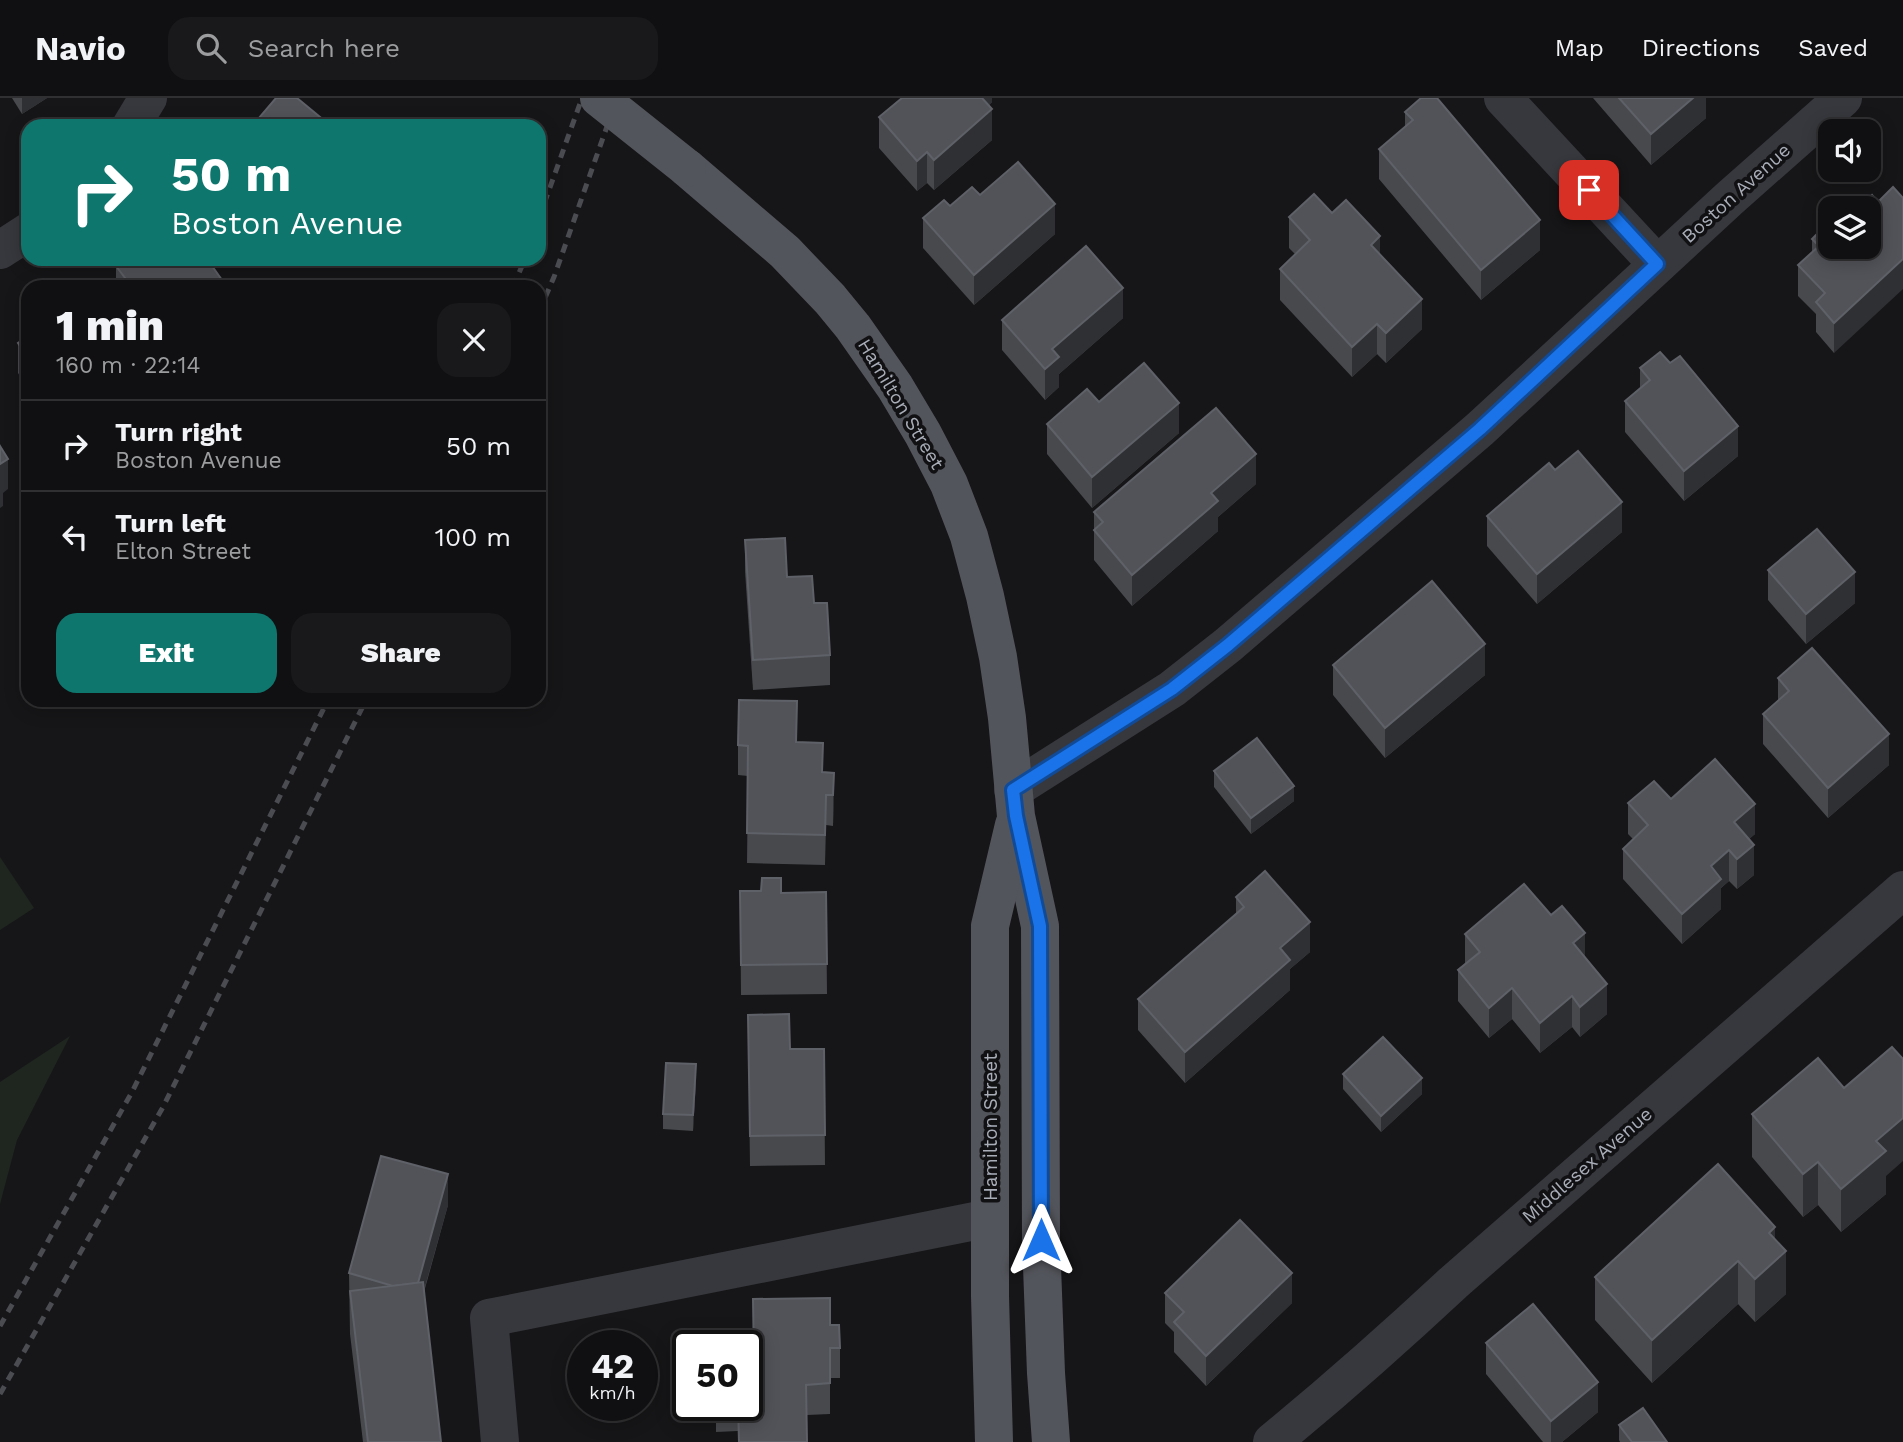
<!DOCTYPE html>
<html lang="en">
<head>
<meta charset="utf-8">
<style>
	:root { --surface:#101012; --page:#19191b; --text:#f1f3f6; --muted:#9c9d9f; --line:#303032; --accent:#0f766e }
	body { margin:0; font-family:"Work Sans",sans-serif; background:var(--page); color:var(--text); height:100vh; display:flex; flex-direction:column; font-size:26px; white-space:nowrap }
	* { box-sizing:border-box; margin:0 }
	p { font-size:23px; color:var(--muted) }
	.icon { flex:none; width:38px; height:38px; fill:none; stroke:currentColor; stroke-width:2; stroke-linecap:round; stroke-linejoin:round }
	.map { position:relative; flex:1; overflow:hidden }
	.side { position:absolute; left:21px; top:182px; width:525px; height:427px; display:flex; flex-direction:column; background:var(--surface); border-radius:21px; box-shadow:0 4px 18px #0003,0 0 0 2px var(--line) }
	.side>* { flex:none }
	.top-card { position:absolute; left:21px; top:21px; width:525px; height:147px; border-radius:21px; box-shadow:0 4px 18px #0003,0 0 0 2px var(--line); background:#0f766e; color:#fff; overflow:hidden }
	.fabs { position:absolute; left:1818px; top:21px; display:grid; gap:14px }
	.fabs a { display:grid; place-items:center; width:63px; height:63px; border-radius:14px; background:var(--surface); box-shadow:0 4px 18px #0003,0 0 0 2px var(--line); font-size:35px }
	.speed { position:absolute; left:567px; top:1232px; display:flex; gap:14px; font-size:35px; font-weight:700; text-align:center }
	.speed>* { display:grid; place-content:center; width:91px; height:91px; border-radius:50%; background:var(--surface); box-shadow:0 4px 18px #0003,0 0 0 2px var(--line); line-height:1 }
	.speed small { font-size:18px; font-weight:400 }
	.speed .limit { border:4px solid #111; border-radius:10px; background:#fff; color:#111 }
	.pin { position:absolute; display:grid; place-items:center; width:60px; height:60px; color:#fff; margin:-30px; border-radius:14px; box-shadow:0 4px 10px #0006 }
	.me { position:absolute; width:77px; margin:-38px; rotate:0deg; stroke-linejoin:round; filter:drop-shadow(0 0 5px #0008) }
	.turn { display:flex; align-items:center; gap:24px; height:147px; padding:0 35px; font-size:32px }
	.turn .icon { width:91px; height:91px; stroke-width:2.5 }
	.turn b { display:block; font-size:49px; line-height:60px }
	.round { display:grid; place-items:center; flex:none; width:74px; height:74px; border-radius:21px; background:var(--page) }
	.summary { display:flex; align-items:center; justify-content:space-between; height:119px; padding:0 35px }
	h1 { font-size:42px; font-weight:800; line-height:52px }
	.action { display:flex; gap:14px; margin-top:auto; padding:14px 35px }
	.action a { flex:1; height:80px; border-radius:21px; background:var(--accent); color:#fff; font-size:28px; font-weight:800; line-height:80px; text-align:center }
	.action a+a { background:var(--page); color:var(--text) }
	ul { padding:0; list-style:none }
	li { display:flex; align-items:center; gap:21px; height:91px; padding:0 35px; border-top:2px solid var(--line) }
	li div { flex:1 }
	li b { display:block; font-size:26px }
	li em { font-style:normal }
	header { display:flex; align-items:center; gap:42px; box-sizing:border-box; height:98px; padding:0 35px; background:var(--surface); border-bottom:2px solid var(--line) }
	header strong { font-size:33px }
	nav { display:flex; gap:38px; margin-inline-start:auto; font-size:24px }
	.search { width:490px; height:63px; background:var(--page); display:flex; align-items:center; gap:18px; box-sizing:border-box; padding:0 24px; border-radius:21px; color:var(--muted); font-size:26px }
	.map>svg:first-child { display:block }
	.green { fill:#1e261f }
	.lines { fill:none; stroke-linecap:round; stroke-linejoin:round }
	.minor { stroke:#37383d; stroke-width:38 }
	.major { stroke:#53555c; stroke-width:38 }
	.rail { stroke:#4a4c52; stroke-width:5; stroke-dasharray:9 7; stroke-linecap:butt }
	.major-bridge { stroke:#53555c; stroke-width:38 }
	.wall { fill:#47494d }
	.shaded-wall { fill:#2f3033 }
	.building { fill:#525359; stroke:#5f6168; stroke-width:2 }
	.route-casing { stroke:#114b97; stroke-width:18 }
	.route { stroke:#1a73e8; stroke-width:12 }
	.labels { text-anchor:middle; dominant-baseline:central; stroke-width:7; stroke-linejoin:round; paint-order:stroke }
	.street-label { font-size:19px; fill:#a8adb8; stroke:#111113 }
</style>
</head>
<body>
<header>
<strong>Navio</strong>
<div class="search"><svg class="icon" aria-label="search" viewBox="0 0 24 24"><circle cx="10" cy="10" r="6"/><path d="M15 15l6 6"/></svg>Search here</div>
<nav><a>Map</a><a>Directions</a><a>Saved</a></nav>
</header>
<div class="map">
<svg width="1903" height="1344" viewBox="0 0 1903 1344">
	<rect width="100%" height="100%" fill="#161618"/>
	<g class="green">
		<path d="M0,759L34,810L0,832Z"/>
		<path d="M70,938L17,1042L0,1106V984Z"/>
	</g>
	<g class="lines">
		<g class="minor">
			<path d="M1503,0L1657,166"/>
			<path d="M131,28L148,0"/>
			<path d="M0,152L28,134"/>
			<path d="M1013,692L1172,591L1228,547L1480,331L1730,100L1843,0"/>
			<path d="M500,1344L489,1220L990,1120"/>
			<path d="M1272,1344C1334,1293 1394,1240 1453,1185L1903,792"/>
		</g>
		<g class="major">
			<path d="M687,70L785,154L830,201L853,229L895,289L923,336L949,386L969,438L985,498L998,559L1007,620L1016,718L1040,828L1041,1142L1046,1275L1051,1344"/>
			<path d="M994,1344L990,1198V828L1014,727"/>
		</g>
		<g class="rail">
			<path d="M539,120L582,0"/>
			<path d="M513,189L525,161"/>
			<path d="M539,214L554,179L617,0"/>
			<path d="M0,1228L132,994L328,602"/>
			<path d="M0,1296L163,1009L366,602"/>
		</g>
		<path class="major-bridge" d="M599,0L687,70"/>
	</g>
	<g class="wall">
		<path d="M12,0H47L22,16Z"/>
		<path d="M992,0V4L988,8L992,42L934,92L927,85L917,93L879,50V19Z"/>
		<path d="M1593,0H1706V20L1651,67Z"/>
		<path d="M1405,14L1540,152L1481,202L1379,81V51L1405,29Z"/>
		<path d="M980,97L1055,136L974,207L923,150V120Z"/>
		<path d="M1332,115L1380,156L1422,231L1386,265L1377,256L1352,279L1280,202V171L1295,156L1289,150V119Z"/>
		<path d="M1812,141L1830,149H1869L1834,255L1816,234V216L1798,198V167L1812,154Z"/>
		<path d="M209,161V164L227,189H116V168Z"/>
		<path d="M1123,220L1059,276V289L1045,302L1002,252V222Z"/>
		<path d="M28,238V308L23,301V283L18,275V245Z"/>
		<path d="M1640,270L1738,358L1684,403L1625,334V303L1640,291Z"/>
		<path d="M1099,304L1179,335L1092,410L1047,356V326Z"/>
		<path d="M1555,372L1622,434L1537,506L1487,448V418Z"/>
		<path d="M1256,386L1218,419V433L1132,508L1094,462V414Z"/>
		<path d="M745,442L787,479L814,505L830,557V587L753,592L745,473Z"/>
		<path d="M1768,472L1855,505L1806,546L1768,502Z"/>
		<path d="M1333,567L1485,577L1385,660L1333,597Z"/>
		<path d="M1778,580L1889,667L1828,720L1763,646V616L1778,602Z"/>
		<path d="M797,644L823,674L834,675L833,728L826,727L825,767L747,765L748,678L738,677V647Z"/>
		<path d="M1214,673L1294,703L1251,736L1214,689Z"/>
		<path d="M1671,701L1755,736L1749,741L1754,777L1737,791L1729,783L1721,790V811L1682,846L1623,781V751L1633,741L1628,736V705Z"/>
		<path d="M740,793L781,795L826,794L827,896L741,897Z"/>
		<path d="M1236,799L1310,854L1290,871V892L1185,985L1138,932V901L1236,816Z"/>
		<path d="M1465,836L1585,860L1607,916L1580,939L1572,929L1540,955L1512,921L1489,940L1458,903V872L1465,867Z"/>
		<path d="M748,917L790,951H824L825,1067L750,1068Z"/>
		<path d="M1343,976L1422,996L1381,1034L1343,991Z"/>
		<path d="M696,982L693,1033L663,1031V1016Z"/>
		<path d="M1752,1016L1886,1078V1096L1841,1134L1818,1107L1803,1119L1752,1059Z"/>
		<path d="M448,1107L424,1194L441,1344H363L350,1236L349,1175Z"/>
		<path d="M1775,1142L1786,1196L1755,1224L1738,1206L1652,1285L1595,1222V1179Z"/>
		<path d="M1165,1195L1292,1205L1206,1288L1174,1254V1234L1165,1225Z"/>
		<path d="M753,1201L830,1227L840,1250V1280H830V1316L807,1317L738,1333L716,1334V1307H747L753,1264Z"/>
		<path d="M1486,1245L1598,1314L1562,1344H1543L1486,1276Z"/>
		<path d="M1619,1327L1667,1344H1620L1619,1342Z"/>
	</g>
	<g class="shaded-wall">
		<path d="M22,0H47L22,16Z"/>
		<path d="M973,0H992V4L973,21Z"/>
		<path d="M1693,0H1706V20L1651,67V36Z"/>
		<path d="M992,11V42L934,92V62Z"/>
		<path d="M927,54V85L917,93V63Z"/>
		<path d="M1055,106V136L974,207V177Z"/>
		<path d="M1540,122V152L1481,202V172Z"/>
		<path d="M1380,138V168L1371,147Z"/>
		<path d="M1903,161V191L1834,255V225Z"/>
		<path d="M1123,190V220L1059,276V289L1045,302V271L1052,251Z"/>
		<path d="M1422,201V231L1386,265V235Z"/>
		<path d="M1377,226V256L1352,279V249Z"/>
		<path d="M1179,305V335L1092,410V379Z"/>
		<path d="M1738,328V358L1684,403V373Z"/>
		<path d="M1256,356V386L1218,419V433L1132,508V477L1211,395Z"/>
		<path d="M8,361V391L3,395V408L0,410V366Z"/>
		<path d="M1622,404V434L1537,506V476Z"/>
		<path d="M1855,474V505L1806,546V516Z"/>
		<path d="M1485,546V577L1385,660V630Z"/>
		<path d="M1889,636V667L1828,720V690Z"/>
		<path d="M834,675V705L833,728V697Z"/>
		<path d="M1294,688V703L1251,736V720Z"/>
		<path d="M1755,706V736L1734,754V724Z"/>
		<path d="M1754,747V777L1737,791V761Z"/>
		<path d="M1729,752V783L1721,790V811L1682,846V816L1711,768Z"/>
		<path d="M1310,824V854L1290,871V892L1185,985V954L1280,850Z"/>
		<path d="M1585,835V866L1573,845Z"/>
		<path d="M1607,886V916L1580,939V909Z"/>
		<path d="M1512,890V921L1489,940V910Z"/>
		<path d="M1572,898V929L1540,955V925Z"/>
		<path d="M696,966V982L693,1033V1017Z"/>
		<path d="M1422,980V996L1381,1034V1018Z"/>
		<path d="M1903,1020V1063L1886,1078V1096L1841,1134V1091L1876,1043Z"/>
		<path d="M1818,1064V1107L1803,1119V1076Z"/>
		<path d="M448,1076V1107L415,1224V1194Z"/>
		<path d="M1775,1129V1163L1786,1153V1196L1755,1224V1181L1769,1135Z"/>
		<path d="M1738,1163V1206L1652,1285V1242Z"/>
		<path d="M1292,1175V1205L1206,1288V1258Z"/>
		<path d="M1598,1284V1314L1562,1344H1551V1323Z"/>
	</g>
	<g class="building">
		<path d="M276,0H297L326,24L323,28H252Z"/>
		<path d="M902,0H982L992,11L934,62L927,54L917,63L879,19Z"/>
		<path d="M1421,0H1437L1540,122L1481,172L1379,51L1413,22L1405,14Z"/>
		<path d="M1619,0H1693L1651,36Z"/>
		<path d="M1018,64L1055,106L974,177L923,120L944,102L950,108L972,89L980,97Z"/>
		<path d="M1893,89L1903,100V161L1834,225L1816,204L1825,195L1798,167L1819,148L1812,141L1829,124L1830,126V149H1869V110H1858L1872,97L1878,104Z"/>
		<path d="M1314,96L1332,115L1346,102L1380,138L1371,147L1422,201L1386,235L1377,226L1352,249L1280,171L1310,142L1289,119Z"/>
		<path d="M1086,148L1123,190L1052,251L1059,259L1045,271L1002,222Z"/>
		<path d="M126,161H207L227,189H152L151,188L149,189H132L116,168Z"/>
		<path d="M28,238V260L18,245Z"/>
		<path d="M1660,254L1670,265L1680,258L1738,328L1684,373L1625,303L1650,282L1640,270Z"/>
		<path d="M1144,265L1179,305L1092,379L1047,326L1087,291L1099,304Z"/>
		<path d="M28,266V278L23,270Z"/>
		<path d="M1216,310L1256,356L1211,395L1218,403L1132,477L1094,432L1103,424L1094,414Z"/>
		<path d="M0,348L8,361L0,366Z"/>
		<path d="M1578,353L1622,404L1537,476L1487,418L1549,365L1555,372Z"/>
		<path d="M1817,431L1855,474L1806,516L1768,472Z"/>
		<path d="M785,440L787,479L812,478L814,505H827L830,557L753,562L745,442Z"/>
		<path d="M1432,483L1485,546L1385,630L1333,567Z"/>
		<path d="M1812,550L1889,636L1828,690L1763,616L1789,593L1778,580Z"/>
		<path d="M739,602L797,603L796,644L823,645L822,674L834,675L833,697H826L825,737L747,735L748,648L738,647Z"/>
		<path d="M1257,640L1294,688L1251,720L1214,673Z"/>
		<path d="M1715,661L1755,706L1734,724L1754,747L1737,761L1729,752L1711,768L1721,781L1682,816L1623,751L1648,727L1628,705L1654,683L1671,701Z"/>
		<path d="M1265,773L1310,824L1280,850L1290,862L1185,954L1138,901L1244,809L1236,799Z"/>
		<path d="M762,780H781V795L826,794L827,866L741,867L740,793H761Z"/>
		<path d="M1524,786L1551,817L1562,808L1585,835L1573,845L1607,886L1580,909L1572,898L1540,925L1512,890L1489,910L1458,872L1480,854L1465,836Z"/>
		<path d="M789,916L790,951H824L825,1037L750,1038L748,917Z"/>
		<path d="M1383,939L1422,980L1381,1018L1343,976Z"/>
		<path d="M1892,949L1903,961V1020L1876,1043L1886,1053L1841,1091L1818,1064L1803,1076L1752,1016L1818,960L1844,990Z"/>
		<path d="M666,965L696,966L693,1017L663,1016Z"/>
		<path d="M381,1058L448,1076L418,1185L393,1188L349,1175Z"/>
		<path d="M1718,1066L1775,1129L1769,1135L1786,1153L1755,1181L1738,1163L1652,1242L1595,1179Z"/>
		<path d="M1240,1122L1292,1175L1206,1258L1174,1224L1184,1214L1165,1195Z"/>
		<path d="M423,1184L441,1344H368L350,1193Z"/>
		<path d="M830,1200V1227H839L840,1250H830V1285L806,1287L807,1344H739L738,1307H747V1264H754L753,1201Z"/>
		<path d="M1533,1206L1598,1284L1551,1323L1486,1245Z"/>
		<path d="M1643,1310L1667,1344H1632L1619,1327Z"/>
	</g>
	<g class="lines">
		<defs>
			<path id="route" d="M1041,1142L1040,828L1016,718L1013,692L1172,591L1228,547L1480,331L1657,166L1589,92"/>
		</defs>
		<use href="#route" class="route-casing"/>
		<use href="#route" class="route"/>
	</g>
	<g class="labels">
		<g class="street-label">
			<text transform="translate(1736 95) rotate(-42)">Boston Avenue</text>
			<text transform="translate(901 306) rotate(59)">Hamilton Street</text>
			<text transform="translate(990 1029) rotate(-90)">Hamilton Street</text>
			<text transform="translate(1587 1067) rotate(-41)">Middlesex Avenue</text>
		</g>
	</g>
</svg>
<div class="fabs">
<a><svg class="icon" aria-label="sound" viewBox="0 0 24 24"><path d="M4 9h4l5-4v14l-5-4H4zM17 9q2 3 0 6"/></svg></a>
<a><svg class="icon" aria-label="layers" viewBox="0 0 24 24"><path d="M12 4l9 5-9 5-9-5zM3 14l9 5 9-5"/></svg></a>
</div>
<div class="speed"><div>42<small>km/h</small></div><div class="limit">50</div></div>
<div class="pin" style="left:1589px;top:92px;background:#d93025"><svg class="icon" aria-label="arrive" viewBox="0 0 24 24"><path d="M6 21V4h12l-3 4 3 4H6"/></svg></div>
<svg class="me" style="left:1041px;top:1142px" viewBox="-20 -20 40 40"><path d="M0-17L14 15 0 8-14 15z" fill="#1a73e8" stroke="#fff" stroke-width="4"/></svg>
<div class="top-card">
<div class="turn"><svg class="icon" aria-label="right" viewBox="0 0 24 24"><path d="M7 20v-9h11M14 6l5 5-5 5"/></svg><div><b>50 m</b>Boston Avenue</div></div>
</div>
<section class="side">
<div class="summary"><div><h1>1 min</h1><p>160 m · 22:14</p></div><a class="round"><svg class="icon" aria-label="close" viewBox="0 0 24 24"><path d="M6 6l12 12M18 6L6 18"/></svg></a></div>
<ul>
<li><svg class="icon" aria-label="right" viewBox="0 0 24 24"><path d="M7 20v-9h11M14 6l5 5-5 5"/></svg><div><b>Turn right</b><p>Boston Avenue</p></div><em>50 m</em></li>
<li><svg class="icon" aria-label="left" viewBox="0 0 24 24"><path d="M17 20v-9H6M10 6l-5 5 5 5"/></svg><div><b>Turn left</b><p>Elton Street</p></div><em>100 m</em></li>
</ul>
<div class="action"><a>Exit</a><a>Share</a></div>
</section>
</div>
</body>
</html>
